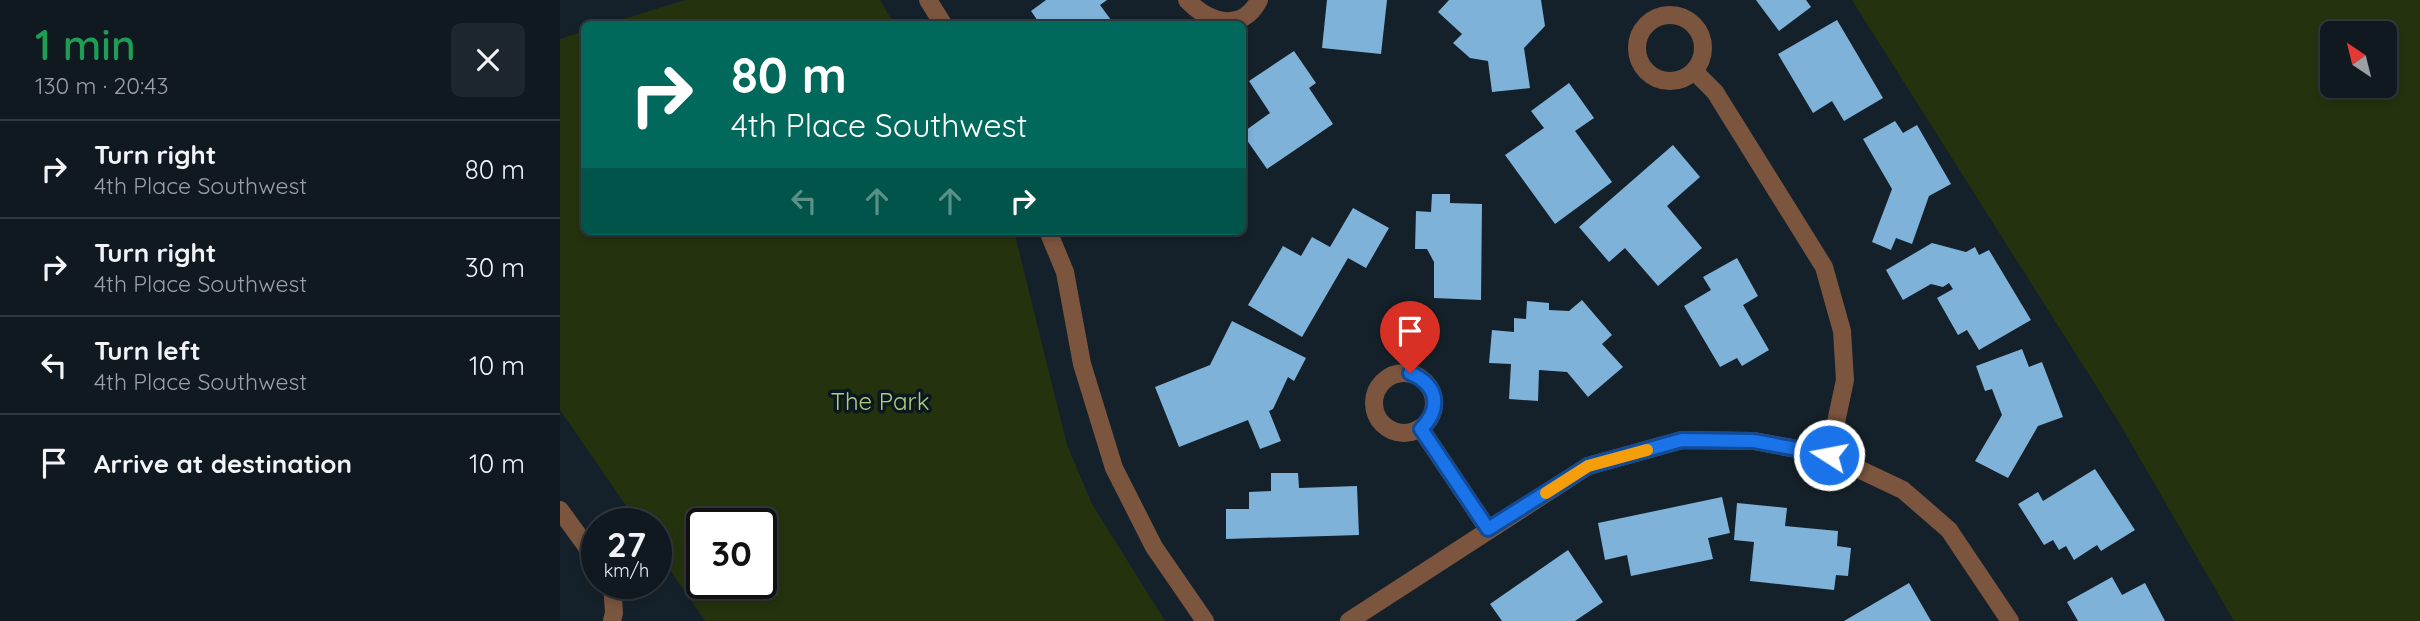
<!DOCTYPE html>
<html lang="en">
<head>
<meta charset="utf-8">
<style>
	:root { --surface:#101920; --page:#1e262d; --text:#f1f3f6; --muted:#9ca0a5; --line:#30383e }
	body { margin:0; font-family:Quicksand,sans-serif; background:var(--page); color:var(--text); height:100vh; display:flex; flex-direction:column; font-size:26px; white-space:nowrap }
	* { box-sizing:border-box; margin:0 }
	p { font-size:23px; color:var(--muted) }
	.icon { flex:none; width:38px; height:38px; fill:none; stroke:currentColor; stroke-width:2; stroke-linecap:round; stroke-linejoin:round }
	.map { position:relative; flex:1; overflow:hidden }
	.side { display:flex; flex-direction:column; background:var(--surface); width:560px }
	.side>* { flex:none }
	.hud { position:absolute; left:21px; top:21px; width:665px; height:214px; border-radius:10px; box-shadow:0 4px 10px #0003,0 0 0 2px var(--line); background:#00695c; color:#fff; overflow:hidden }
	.needle { width:46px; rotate:325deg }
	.fabs { position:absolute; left:1760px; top:21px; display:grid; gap:14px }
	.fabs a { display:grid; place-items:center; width:77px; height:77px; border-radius:10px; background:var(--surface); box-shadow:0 4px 10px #0003,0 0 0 2px var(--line); font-size:35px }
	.speed { position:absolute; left:21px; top:508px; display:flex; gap:14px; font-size:35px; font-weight:700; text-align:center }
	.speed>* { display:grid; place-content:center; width:91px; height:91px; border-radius:50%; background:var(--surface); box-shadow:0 4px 10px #0003,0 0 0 2px var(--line); line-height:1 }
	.speed small { font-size:18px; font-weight:400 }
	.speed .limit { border:4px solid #111; border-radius:10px; background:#fff; color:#111 }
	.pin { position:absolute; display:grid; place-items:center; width:60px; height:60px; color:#fff; margin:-72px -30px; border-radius:50% 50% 50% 0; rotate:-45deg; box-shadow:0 0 7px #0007 }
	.pin .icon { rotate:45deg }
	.me { position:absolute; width:77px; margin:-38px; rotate:281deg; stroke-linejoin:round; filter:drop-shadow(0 0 5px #0008) }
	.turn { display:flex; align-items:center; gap:24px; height:147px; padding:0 35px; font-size:32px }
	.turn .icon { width:91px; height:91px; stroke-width:2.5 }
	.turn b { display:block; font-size:49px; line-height:60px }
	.lanes { display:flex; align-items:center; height:66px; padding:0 35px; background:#0003; justify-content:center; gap:35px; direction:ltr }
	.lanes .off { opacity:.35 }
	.round { display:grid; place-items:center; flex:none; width:74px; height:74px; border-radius:10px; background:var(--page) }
	.overview { display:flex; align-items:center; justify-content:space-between; height:119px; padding:0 35px }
	h1 { font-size:42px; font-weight:600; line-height:52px; color:#1e9e55 }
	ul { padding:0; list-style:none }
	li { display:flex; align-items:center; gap:21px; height:98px; padding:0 35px; border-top:2px solid var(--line) }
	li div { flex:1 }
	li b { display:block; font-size:26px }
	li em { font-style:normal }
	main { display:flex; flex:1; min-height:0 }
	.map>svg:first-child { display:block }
	.green { fill:#25320e; fill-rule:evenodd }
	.building { fill:#7eb2d9 }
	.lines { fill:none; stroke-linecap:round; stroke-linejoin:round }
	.minor { stroke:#7b553e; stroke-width:18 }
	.route-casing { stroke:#114b97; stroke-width:18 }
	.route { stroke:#1a73e8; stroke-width:12 }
	.slow { stroke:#f59e0b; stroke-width:12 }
	.labels { text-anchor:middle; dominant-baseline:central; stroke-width:7; stroke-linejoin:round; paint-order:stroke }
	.park-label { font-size:24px; fill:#adcd7f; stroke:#0c1820 }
</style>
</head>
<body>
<main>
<section class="side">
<div class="overview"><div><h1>1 min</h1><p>130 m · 20:43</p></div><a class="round"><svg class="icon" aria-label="close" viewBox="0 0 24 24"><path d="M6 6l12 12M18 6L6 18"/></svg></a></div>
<ul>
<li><svg class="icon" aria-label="right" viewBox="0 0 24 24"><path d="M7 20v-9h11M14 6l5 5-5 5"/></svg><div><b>Turn right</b><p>4th Place Southwest</p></div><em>80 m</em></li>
<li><svg class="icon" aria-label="right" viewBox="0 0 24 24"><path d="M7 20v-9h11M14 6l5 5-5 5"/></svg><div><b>Turn right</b><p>4th Place Southwest</p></div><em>30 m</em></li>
<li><svg class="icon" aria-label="left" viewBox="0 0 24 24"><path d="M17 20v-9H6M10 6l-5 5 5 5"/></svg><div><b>Turn left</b><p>4th Place Southwest</p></div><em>10 m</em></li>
<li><svg class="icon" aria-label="arrive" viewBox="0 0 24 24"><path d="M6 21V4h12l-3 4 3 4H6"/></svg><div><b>Arrive at destination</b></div><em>10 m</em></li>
</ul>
</section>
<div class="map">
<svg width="1860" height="621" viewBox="0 0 1860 621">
	<rect width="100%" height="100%" fill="#15212a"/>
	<g class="green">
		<path d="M125,0H320L334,24H47Z"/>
		<path d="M1292,0H1860V621H1674L1557,419ZM1825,33V86H1773V33Z"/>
		<path d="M24,31V231H454L507,445L532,504L605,621H145L96,550V523H78L0,410V39ZM201,523V583H142V523Z"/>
	</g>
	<g class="building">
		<path d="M486,0H547L540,5L554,24H480L471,11Z"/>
		<path d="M767,0H827L821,54L762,48Z"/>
		<path d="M889,0H981L985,26L964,48L970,88L932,92L928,61L910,58L893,43L902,34L878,12Z"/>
		<path d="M1196,0H1246L1251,7L1219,31Z"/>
		<path d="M1277,20L1323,98L1284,121L1272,101L1253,113L1218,54Z"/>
		<path d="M734,51L756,83L749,88L773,124L707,169L682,133L710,113L689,81Z"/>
		<path d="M1009,83L1034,118L1015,131L1052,182L995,224L945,155L984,128L971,111Z"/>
		<path d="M1335,121L1343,133L1357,125L1391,184L1369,196L1352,244L1336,238L1331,250L1312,242L1332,189L1303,139Z"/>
		<path d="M1113,145L1140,177L1107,206L1142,248L1098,286L1065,248L1049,262L1019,227Z"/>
		<path d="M872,194H890V203L922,204L921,300L874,298V262L867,249H855L856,211L871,212Z"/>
		<path d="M793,208L829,228L806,268L788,258L742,337L688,305L723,246L741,256L752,237L770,247Z"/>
		<path d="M1372,243L1406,252L1415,247L1419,255L1429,250L1471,320L1419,350L1407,330L1398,335L1377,298L1393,289L1389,283L1383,287L1371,284L1343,300L1326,270Z"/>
		<path d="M1177,258L1198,296L1183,305L1209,350L1182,366L1177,358L1160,367L1124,306L1151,290L1143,277Z"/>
		<path d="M1022,300L1052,335L1042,344L1063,367L1028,397L1007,372L979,370L978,401L949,399L951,364L929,363L932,330L954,332V318L966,319L967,301L989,303V310L1009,311Z"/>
		<path d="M672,321L746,358L734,381L728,377L713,409L709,411L721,441L700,449L688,420L619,447L595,387L650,365Z"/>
		<path d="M1462,349L1469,367L1482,362L1503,417L1478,426L1448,478L1415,461L1442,415L1432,389L1425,391L1416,366Z"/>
		<path d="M1535,469L1575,530L1541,551L1537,545L1514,560L1506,546L1499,550L1493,540L1484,545L1458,504L1478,492L1483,501Z"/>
		<path d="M711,473H738L739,488L797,486L799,535L666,539V509H689V492L711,491Z"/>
		<path d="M1162,497L1170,533L1148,538L1153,559L1071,576L1067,555L1045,560L1038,523Z"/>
		<path d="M1177,503L1227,508L1225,526L1278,531L1277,546L1291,548L1288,576L1276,575L1274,590L1190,581L1194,542L1174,540Z"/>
		<path d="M1008,550L1043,602L1015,621H942L930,604Z"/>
		<path d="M1552,577L1562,595L1585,583L1605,621H1518L1507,602Z"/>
		<path d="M1349,583L1371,621H1284Z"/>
	</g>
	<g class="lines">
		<g class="minor">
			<path d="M368,0L383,24"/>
			<path d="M627,0C648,22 682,34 699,0"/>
			<circle cx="1110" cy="48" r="33"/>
			<path d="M1134,71L1155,92L1264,267L1282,331L1285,380L1269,455"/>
			<path d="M488,231L505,272L522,364L554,468L594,547L645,621"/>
			<circle cx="844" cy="403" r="30"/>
			<path d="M861,429L928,529"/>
			<path d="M0,510L37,561"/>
			<path d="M52,583L54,613L52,621"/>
			<path d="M789,621L1028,466L1122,440L1194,441L1269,455L1343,490L1389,530L1450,621"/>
		</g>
	</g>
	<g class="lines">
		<defs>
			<path id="route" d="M850,373C878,385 882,408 861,429L928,529L1028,466L1122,440L1194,441L1269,455"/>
		</defs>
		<use href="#route" class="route-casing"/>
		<use href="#route" class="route"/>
		<path class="slow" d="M986,493L1028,466L1087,450"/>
	</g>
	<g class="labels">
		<g class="park-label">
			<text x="320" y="401">The Park</text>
		</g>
	</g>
</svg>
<div class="fabs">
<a><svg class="needle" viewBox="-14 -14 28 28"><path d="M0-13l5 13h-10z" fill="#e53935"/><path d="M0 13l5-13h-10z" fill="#9ca0a5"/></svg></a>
</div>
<div class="speed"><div>27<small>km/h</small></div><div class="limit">30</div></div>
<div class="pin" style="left:850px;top:373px;background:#d93025"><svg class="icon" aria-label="arrive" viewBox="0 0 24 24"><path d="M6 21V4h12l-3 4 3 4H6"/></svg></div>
<svg class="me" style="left:1269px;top:455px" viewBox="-20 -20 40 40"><circle r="17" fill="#1a73e8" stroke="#fff" stroke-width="3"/><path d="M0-11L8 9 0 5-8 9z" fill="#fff"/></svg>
<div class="hud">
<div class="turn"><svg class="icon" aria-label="right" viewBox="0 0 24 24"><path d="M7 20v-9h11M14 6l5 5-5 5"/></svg><div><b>80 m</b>4th Place Southwest</div></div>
<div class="lanes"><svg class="icon off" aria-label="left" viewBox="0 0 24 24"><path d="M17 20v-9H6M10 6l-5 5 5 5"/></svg><svg class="icon off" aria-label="ahead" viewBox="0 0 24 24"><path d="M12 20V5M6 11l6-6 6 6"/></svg><svg class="icon off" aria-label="ahead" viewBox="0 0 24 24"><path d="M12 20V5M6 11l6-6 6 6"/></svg><svg class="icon" aria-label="right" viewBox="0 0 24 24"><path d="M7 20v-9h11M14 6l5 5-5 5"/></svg></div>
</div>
</div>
</main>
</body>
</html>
